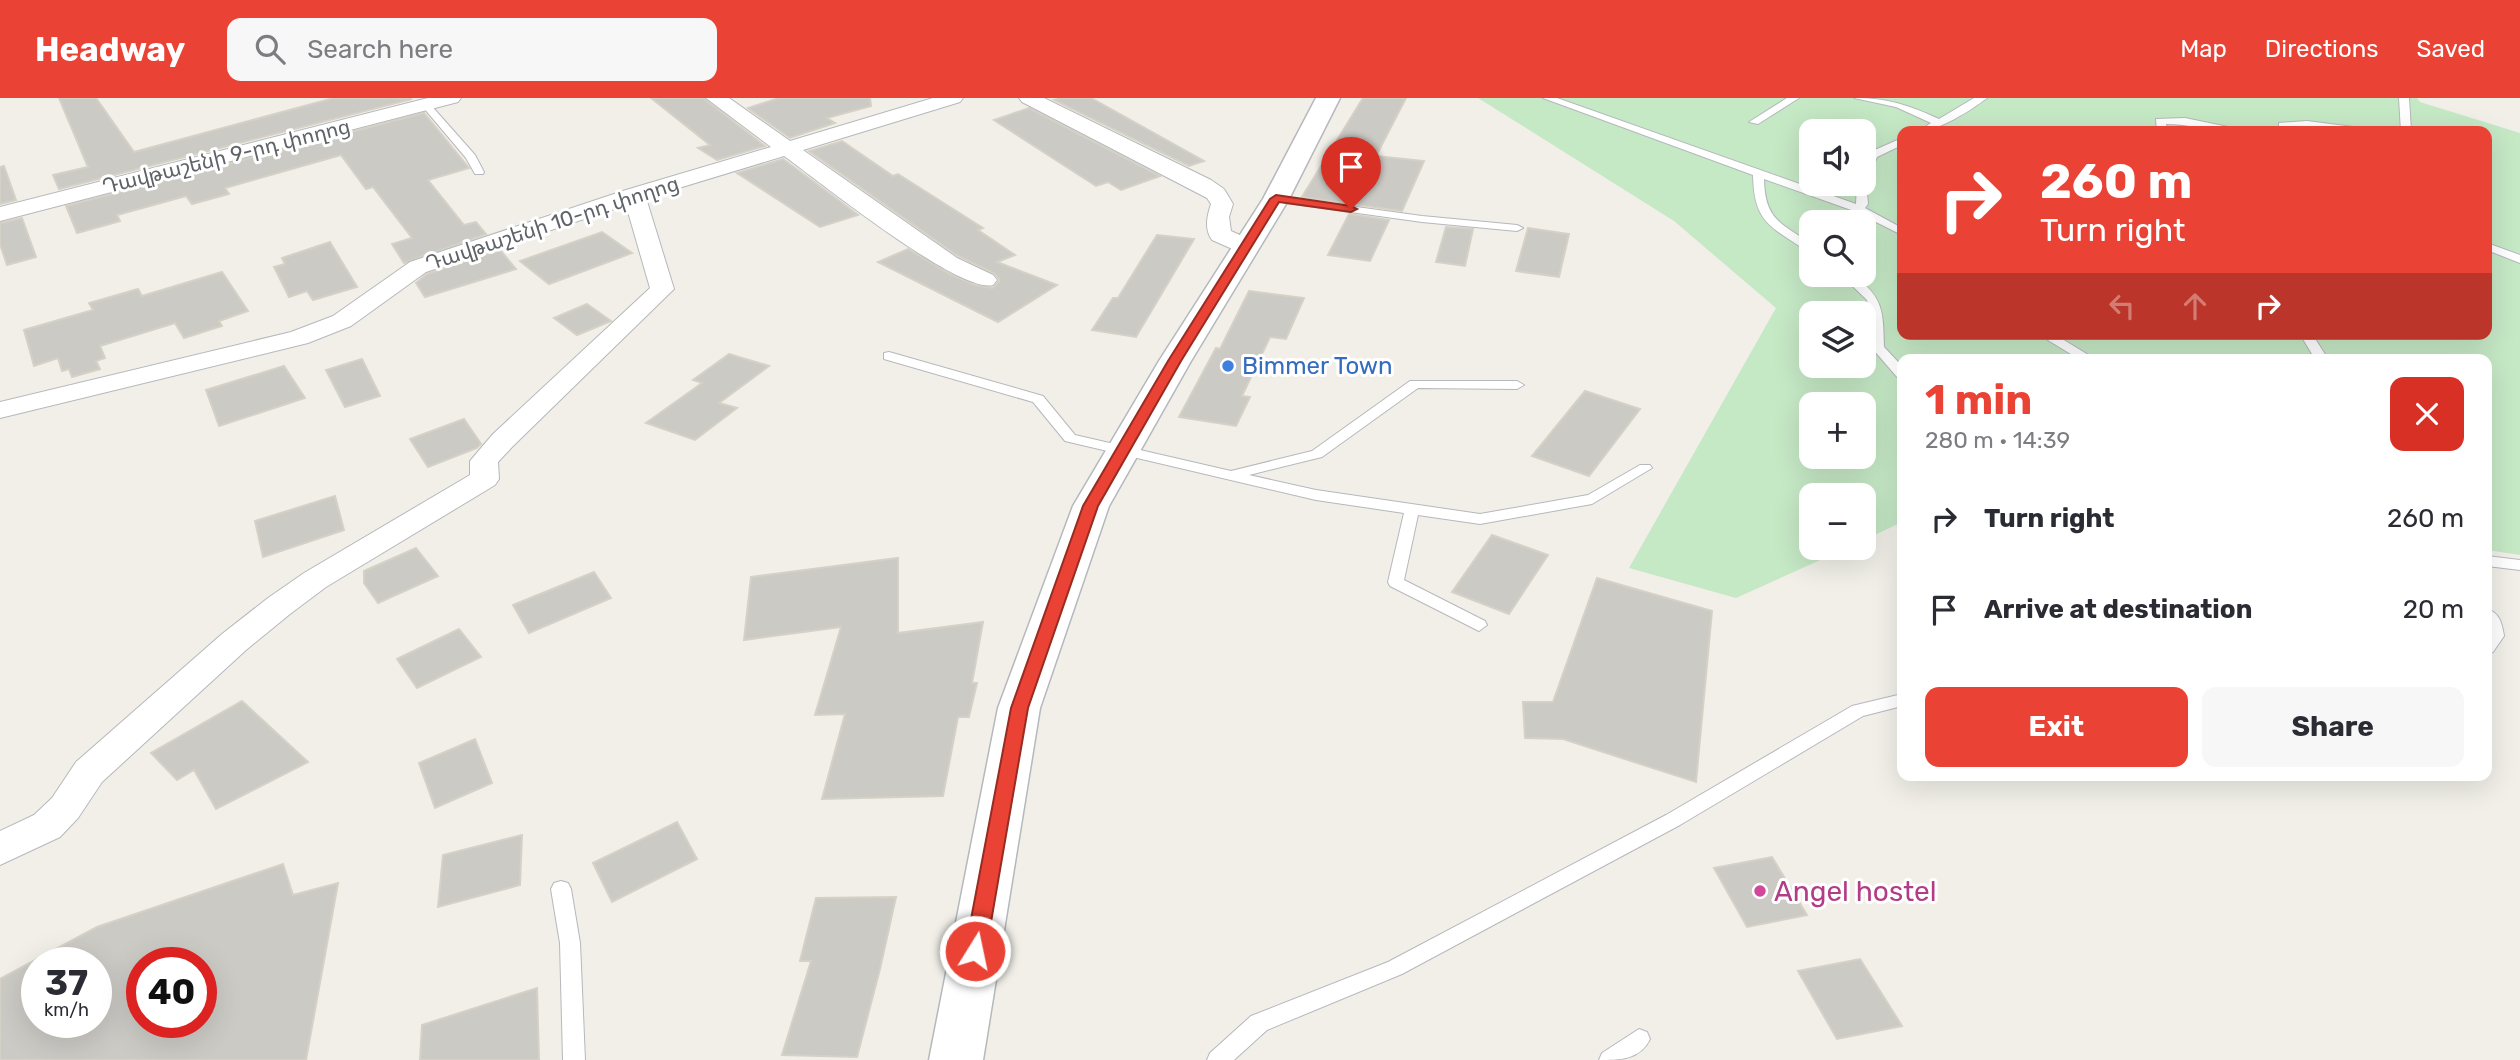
<!DOCTYPE html>
<html lang="en">
<head>
<meta charset="utf-8">
<style>
	:root { --surface:#fff; --page:#f7f7f7; --text:#2b2b33; --muted:#7c7c81; --accent:#ea4335 }
	body { margin:0; font-family:Rubik,"Noto Sans Armenian",sans-serif; background:var(--page); color:var(--text); height:100vh; display:flex; flex-direction:column; font-size:26px; white-space:nowrap }
	* { box-sizing:border-box; margin:0 }
	p { font-size:23px; color:var(--muted) }
	.icon { flex:none; width:38px; height:38px; fill:none; stroke:currentColor; stroke-width:2; stroke-linecap:round; stroke-linejoin:round }
	.map { position:relative; flex:1; overflow:hidden }
	.panel { position:absolute; left:1897px; top:256px; width:595px; height:427px; display:flex; flex-direction:column; background:var(--surface); border-radius:14px; box-shadow:0 7px 28px #0002 }
	.panel>* { flex:none }
	.banner { position:absolute; left:1897px; top:28px; width:595px; height:214px; border-radius:14px; box-shadow:0 7px 28px #0002; background:#ea4335; color:#fff; overflow:hidden }
	.tools { position:absolute; left:1799px; top:21px; display:grid; gap:14px }
	.tools a { display:grid; place-items:center; width:77px; height:77px; border-radius:14px; background:var(--surface); box-shadow:0 7px 28px #0002; font-size:35px }
	.speed { position:absolute; left:21px; top:849px; display:flex; gap:14px; font-size:35px; font-weight:700; text-align:center }
	.speed>* { display:grid; place-content:center; width:91px; height:91px; border-radius:50%; background:var(--surface); box-shadow:0 7px 28px #0002; line-height:1 }
	.speed small { font-size:18px; font-weight:400 }
	.speed .limit { border:10px solid #d22; background:#fff; color:#111 }
	.pin { position:absolute; display:grid; place-items:center; width:60px; height:60px; color:#fff; margin:-72px -30px; border-radius:50% 50% 50% 0; rotate:-45deg; box-shadow:0 0 7px #0007 }
	.pin .icon { rotate:45deg }
	.me { position:absolute; width:77px; margin:-38px; rotate:10deg; stroke-linejoin:round; filter:drop-shadow(0 0 5px #0008) }
	.turn { display:flex; align-items:center; gap:24px; height:147px; padding:0 28px; font-size:32px }
	.turn .icon { width:91px; height:91px; stroke-width:2.5 }
	.turn b { display:block; font-size:49px; line-height:60px }
	.lanes { display:flex; align-items:center; height:66px; padding:0 28px; background:#0003; justify-content:center; gap:35px; direction:ltr }
	.lanes .off { opacity:.35 }
	.round { display:grid; place-items:center; flex:none; width:74px; height:74px; border-radius:14px; background:var(--page) }
	.head { display:flex; align-items:center; justify-content:space-between; height:119px; padding:0 28px }
	h1 { font-size:42px; font-weight:700; line-height:52px; color:var(--accent) }
	.action { display:flex; gap:14px; margin-top:auto; padding:14px 28px }
	.action a { flex:1; height:80px; border-radius:14px; background:var(--accent); color:#fff; font-size:28px; font-weight:700; line-height:80px; text-align:center }
	.action a+a { background:var(--page); color:var(--text) }
	ul { padding:0; list-style:none }
	li { display:flex; align-items:center; gap:21px; height:91px; padding:0 28px }
	li div { flex:1 }
	li b { display:block; font-size:26px }
	li em { font-style:normal }
	header { display:flex; align-items:center; gap:42px; box-sizing:border-box; height:98px; padding:0 35px; background:var(--accent); color:#fff }
	header strong { font-size:33px }
	nav { display:flex; gap:38px; margin-inline-start:auto; font-size:24px }
	.search { width:490px; height:63px; background:var(--page); display:flex; align-items:center; gap:18px; box-sizing:border-box; padding:0 24px; border-radius:14px; color:var(--muted); font-size:26px }
	.map>svg:first-child { display:block }
	.green { fill:#c5e8c5; fill-rule:evenodd }
	.building { fill:#cccac5; stroke:#d6d1c6; stroke-width:2; fill-rule:evenodd }
	.lines { fill:none; stroke-linecap:round; stroke-linejoin:round }
	.service-casing { stroke:#b5b8bc; stroke-width:2 }
	.minor-casing { stroke:#b5b8bc; stroke-width:2 }
	.tertiary-casing { stroke:#b5b8bc; stroke-width:3 }
	.service { fill:#fff; fill-rule:evenodd }
	.minor { fill:#fff; fill-rule:evenodd }
	.tertiary { fill:#fff; fill-rule:evenodd }
	.route { fill:#ea4335; stroke:#982c22; stroke-width:2 }
	.shop-dot { fill:#3f7fe0; stroke:#fff; stroke-width:2.5 }
	.hotel-dot { fill:#d1479c; stroke:#fff; stroke-width:2.5 }
	.labels { text-anchor:middle; dominant-baseline:central; stroke-width:6; stroke-linejoin:round; paint-order:stroke }
	.far-street-label { font-size:21px; fill:#5f6368; stroke:#fff }
	.shop-label { font-size:24px; fill:#366cbe; stroke:#fff; text-anchor:start }
	.near-hotel-label { font-size:28px; fill:#b23c85; stroke:#fff; text-anchor:start }
</style>
</head>
<body>
<header>
<strong>Headway</strong>
<div class="search"><svg class="icon" aria-label="search" viewBox="0 0 24 24"><circle cx="10" cy="10" r="6"/><path d="M15 15l6 6"/></svg>Search here</div>
<nav><a>Map</a><a>Directions</a><a>Saved</a></nav>
</header>
<div class="map">
<svg width="2520" height="962" viewBox="0 0 2520 962">
	<rect width="100%" height="100%" fill="#f1efe8"/>
	<path class="green" d="M1478,0H2417L2420,4L2520,35V457L2487,452V261H1902V424L1864,442V397H1811V450H1847L1736,500L1629,470L1776,210L1674,123ZM1811,33H1864V86H1811ZM1902,33H2487V236H1902ZM1811,124H1864V177H1811ZM1811,215H1864V268H1811ZM1811,306H1864V359H1811Z"/>
	<g class="building">
		<path d="M59,0H96L134,54L334,0L412,1L59,91L53,77L88,69Z"/>
		<path d="M651,0H703L765,48L717,62L698,50L710,47Z"/>
		<path d="M779,0H870L871,8L827,20L835,25L790,40L748,10Z"/>
		<path d="M1060,0H1091L1204,63L1189,68L1054,2Z"/>
		<path d="M1363,0H1406L1376,58L1424,63L1402,113L1302,99Z"/>
		<path d="M1029,10L1160,78L1121,92L1108,84L1096,88L994,22Z"/>
		<path d="M424,15L469,70L428,82L464,127L476,124L486,136L404,165L392,146L412,140L373,89L366,91L341,57L225,90L229,96L192,106L186,98L117,117L120,123L77,135L66,108Z"/>
		<path d="M842,43L893,78L898,76L983,130L978,132L1015,157L997,164L1057,187L998,224L878,164L908,151L950,176L975,187L993,190L1000,182L994,175L958,158L809,53Z"/>
		<path d="M783,61L825,92L858,117L820,129L737,75Z"/>
		<path d="M4,68L16,102L0,106V69Z"/>
		<path d="M1349,116L1389,122L1370,163L1328,157Z"/>
		<path d="M22,120L36,159L7,167L0,146V125Z"/>
		<path d="M1446,129L1473,131L1465,168L1436,164Z"/>
		<path d="M1528,130L1569,136L1559,179L1516,173Z"/>
		<path d="M602,134L632,155L549,186L520,163Z"/>
		<path d="M1157,137L1194,141L1136,239L1092,232L1113,200H1118Z"/>
		<path d="M330,144L357,189L313,202L307,193L289,199L274,169L285,166L282,160Z"/>
		<path d="M500,152L516,171L425,199L416,185L427,176Z"/>
		<path d="M222,174L248,213L219,223L222,228L184,240L175,225L100,248L105,260L96,263L100,271L72,279L69,271L62,273L58,260L34,268L24,232L93,212L89,205L138,191L142,198Z"/>
		<path d="M1249,193L1304,200L1286,241L1270,239L1242,298L1250,299L1236,328L1179,319L1216,250L1220,251Z"/>
		<path d="M587,206L611,223L577,237L554,220Z"/>
		<path d="M729,256L769,268L719,305L737,310L695,342L646,325L702,285L693,282Z"/>
		<path d="M362,261L380,298L345,309L326,272Z"/>
		<path d="M284,268L305,300L219,328L206,292Z"/>
		<path d="M1585,293L1640,311L1589,378L1532,358Z"/>
		<path d="M464,321L481,346L477,350L428,369L410,341Z"/>
		<path d="M335,398L344,432L263,459L255,423Z"/>
		<path d="M1492,437L1548,457L1509,516L1452,494Z"/>
		<path d="M416,450L438,478L378,505L364,485V473Z"/>
		<path d="M898,460V535L983,524L972,585H977L969,619H958L943,698L822,701L845,616L815,617L841,529L744,542L751,479Z"/>
		<path d="M594,474L611,500L529,535L513,507Z"/>
		<path d="M1597,480L1712,513L1696,684L1563,641L1525,640L1523,604H1553Z"/>
		<path d="M459,531L481,559L417,590L397,561Z"/>
		<path d="M242,603L308,664L216,711L194,672L177,682L151,655Z"/>
		<path d="M475,641L492,685L435,710L419,665Z"/>
		<path d="M677,724L697,761L612,804L593,765Z"/>
		<path d="M522,737L520,787L438,809L443,757Z"/>
		<path d="M1772,759L1807,817L1747,829L1714,770Z"/>
		<path d="M283,766L293,797L338,785L306,962H0V881L97,829ZM37,864H96V924H37ZM142,864H201V924H142Z"/>
		<path d="M896,799L880,871L857,959L782,957L811,863H800L816,800Z"/>
		<path d="M1860,861L1902,928L1837,941L1798,873Z"/>
		<path d="M537,890L539,962H420L422,927Z"/>
	</g>
	<g class="lines">
		<defs>
			<g id="service">
				<path d="M1543,0H1557L1856,106L1857,86L1866,84L1868,106L1865,110L1902,130V137L1854,113L1764,81C1765,122 1780,124 1811,146V154L1807,153C1770,128 1754,125 1753,77Z"/>
				<path d="M1787,0H1799L1758,26L1749,24Z"/>
				<path d="M1854,0C1888,0 1908,7 1939,21L1974,0H1987C1970,13 1938,33 1919,33L1931,25L1896,9Z"/>
				<path d="M2399,0H2409L2411,33H2401Z"/>
				<path d="M423,5H429L475,57L484,74L483,76H475L466,60L423,9Z"/>
				<path d="M2185,20L2233,30L2238,33C2214,34 2190,26 2166,26L2167,33H2157L2156,21Z"/>
				<path d="M2307,23L2361,30L2366,33H2340L2307,29L2279,33V25Z"/>
				<path d="M1902,40V47L1877,59L1869,80L1864,83V66L1868,55Z"/>
				<path d="M1276,98L1422,118L1517,127L1523,130L1517,133L1422,124L1272,103L1271,101Z"/>
				<path d="M2487,145L2520,157V165L2487,152Z"/>
				<path d="M1841,177H1854C1884,201 1883,213 1884,249L1902,268V280L1897,279L1872,250L1871,215L1867,202Z"/>
				<path d="M2038,236H2054L2095,261H2079Z"/>
				<path d="M2300,236H2312L2328,261H2315Z"/>
				<path d="M889,254L1043,298L1075,337L1231,373L1312,353L1410,283H1517L1524,287L1517,291L1418,290L1322,359L1249,377L1316,392L1480,416L1588,397L1640,367H1650L1652,370L1592,406L1480,426L1418,417L1404,482L1485,523L1487,527L1479,533L1390,488L1388,484L1404,415L1316,402L1065,343L1033,304L884,261V255Z"/>
				<path d="M2487,458L2520,462V472L2487,468Z"/>
				<path d="M2487,511C2500,515 2502,526 2504,538L2493,554L2487,556Z"/>
				<path d="M1902,596V608L1863,618L1680,727L1402,876L1267,932L1234,962H1207L1210,955L1251,918L1388,864L1666,717L1852,608Z"/>
				<path d="M561,783L568,785L571,791L580,845L585,962H563L560,845L551,791L554,785Z"/>
				<path d="M1639,931L1647,934L1650,941C1640,962 1619,962 1599,962L1602,955Z"/>
			</g>
			<g id="minor">
				<path d="M428,0H461L458,4L0,123V109Z"/>
				<path d="M706,0H729L790,43L933,0H963L960,4L803,52L957,160L993,177L997,182L993,187C959,196 819,83 784,58L646,100L674,191L513,348L498,364L499,381L495,387L326,489L290,516L246,552L102,684L78,720L60,739L0,767V733L34,717L52,700L76,664L222,536L268,500L304,475L470,377V363L493,336L650,190L626,107L426,174L351,228L308,245L0,320V304L291,234L333,218L410,164L626,92L771,49Z"/>
				<path d="M1019,0H1044L1211,82L1224,91L1233,106L1229,119L1231,133L1253,143L1257,148L1253,153H1237L1212,142C1204,131 1207,118 1211,106L1207,100L1022,4Z"/>
			</g>
			<path id="tertiary" d="M1316,0H1340L1289,101L1191,263L1109,408L1040,610L983,962H929L998,610L1073,408L1159,263L1263,101Z"/>
		</defs>
		<use href="#service" class="service-casing"/>
		<use href="#minor" class="minor-casing"/>
		<use href="#tertiary" class="tertiary-casing"/>
		<use href="#service" class="service"/>
		<use href="#minor" class="minor"/>
		<use href="#tertiary" class="tertiary"/>
	</g>
	<path class="route" d="M1276,97L1351,108L1357,111L1351,114L1279,104L1181,263L1098,408L1028,610L986,853L983,860L975,862L968,860L965,853L1011,610L1083,408L1168,263L1270,101Z"/>
	<circle class="shop-dot" cx="1228" cy="268" r="7"/>
	<circle class="hotel-dot" cx="1760" cy="793" r="7"/>
	<g class="labels">
		<g class="far-street-label">
			<text transform="translate(226 58) rotate(-14)">Դավթաշենի 9-րդ փողոց</text>
			<text transform="translate(552 125) rotate(-18)">Դավթաշենի 10-րդ փողոց</text>
		</g>
		<g class="shop-label">
			<text x="1242" y="268">Bimmer Town</text>
		</g>
		<g class="near-hotel-label">
			<text x="1774" y="793">Angel hostel</text>
		</g>
	</g>
</svg>
<div class="tools">
<a><svg class="icon" aria-label="sound" viewBox="0 0 24 24"><path d="M4 9h4l5-4v14l-5-4H4zM17 9q2 3 0 6"/></svg></a>
<a><svg class="icon" aria-label="search" viewBox="0 0 24 24"><circle cx="10" cy="10" r="6"/><path d="M15 15l6 6"/></svg></a>
<a><svg class="icon" aria-label="layers" viewBox="0 0 24 24"><path d="M12 4l9 5-9 5-9-5zM3 14l9 5 9-5"/></svg></a>
<a>+</a>
<a>−</a>
</div>
<div class="speed"><div>37<small>km/h</small></div><div class="limit">40</div></div>
<div class="pin" style="left:1351px;top:111px;background:#d93025"><svg class="icon" aria-label="arrive" viewBox="0 0 24 24"><path d="M6 21V4h12l-3 4 3 4H6"/></svg></div>
<svg class="me" style="left:975px;top:853px" viewBox="-20 -20 40 40"><circle r="17" fill="#ea4335" stroke="#fff" stroke-width="3"/><path d="M0-11L8 9 0 5-8 9z" fill="#fff"/></svg>
<div class="banner">
<div class="turn"><svg class="icon" aria-label="right" viewBox="0 0 24 24"><path d="M7 20v-9h11M14 6l5 5-5 5"/></svg><div><b>260 m</b>Turn right</div></div>
<div class="lanes"><svg class="icon off" aria-label="left" viewBox="0 0 24 24"><path d="M17 20v-9H6M10 6l-5 5 5 5"/></svg><svg class="icon off" aria-label="ahead" viewBox="0 0 24 24"><path d="M12 20V5M6 11l6-6 6 6"/></svg><svg class="icon" aria-label="right" viewBox="0 0 24 24"><path d="M7 20v-9h11M14 6l5 5-5 5"/></svg></div>
</div>
<section class="panel">
<div class="head"><div><h1>1 min</h1><p>280 m · 14:39</p></div><a class="round" style="background:#d93025;color:#fff"><svg class="icon" aria-label="close" viewBox="0 0 24 24"><path d="M6 6l12 12M18 6L6 18"/></svg></a></div>
<ul>
<li><svg class="icon" aria-label="right" viewBox="0 0 24 24"><path d="M7 20v-9h11M14 6l5 5-5 5"/></svg><div><b>Turn right</b></div><em>260 m</em></li>
<li><svg class="icon" aria-label="arrive" viewBox="0 0 24 24"><path d="M6 21V4h12l-3 4 3 4H6"/></svg><div><b>Arrive at destination</b></div><em>20 m</em></li>
</ul>
<div class="action"><a>Exit</a><a>Share</a></div>
</section>
</div>
</body>
</html>
